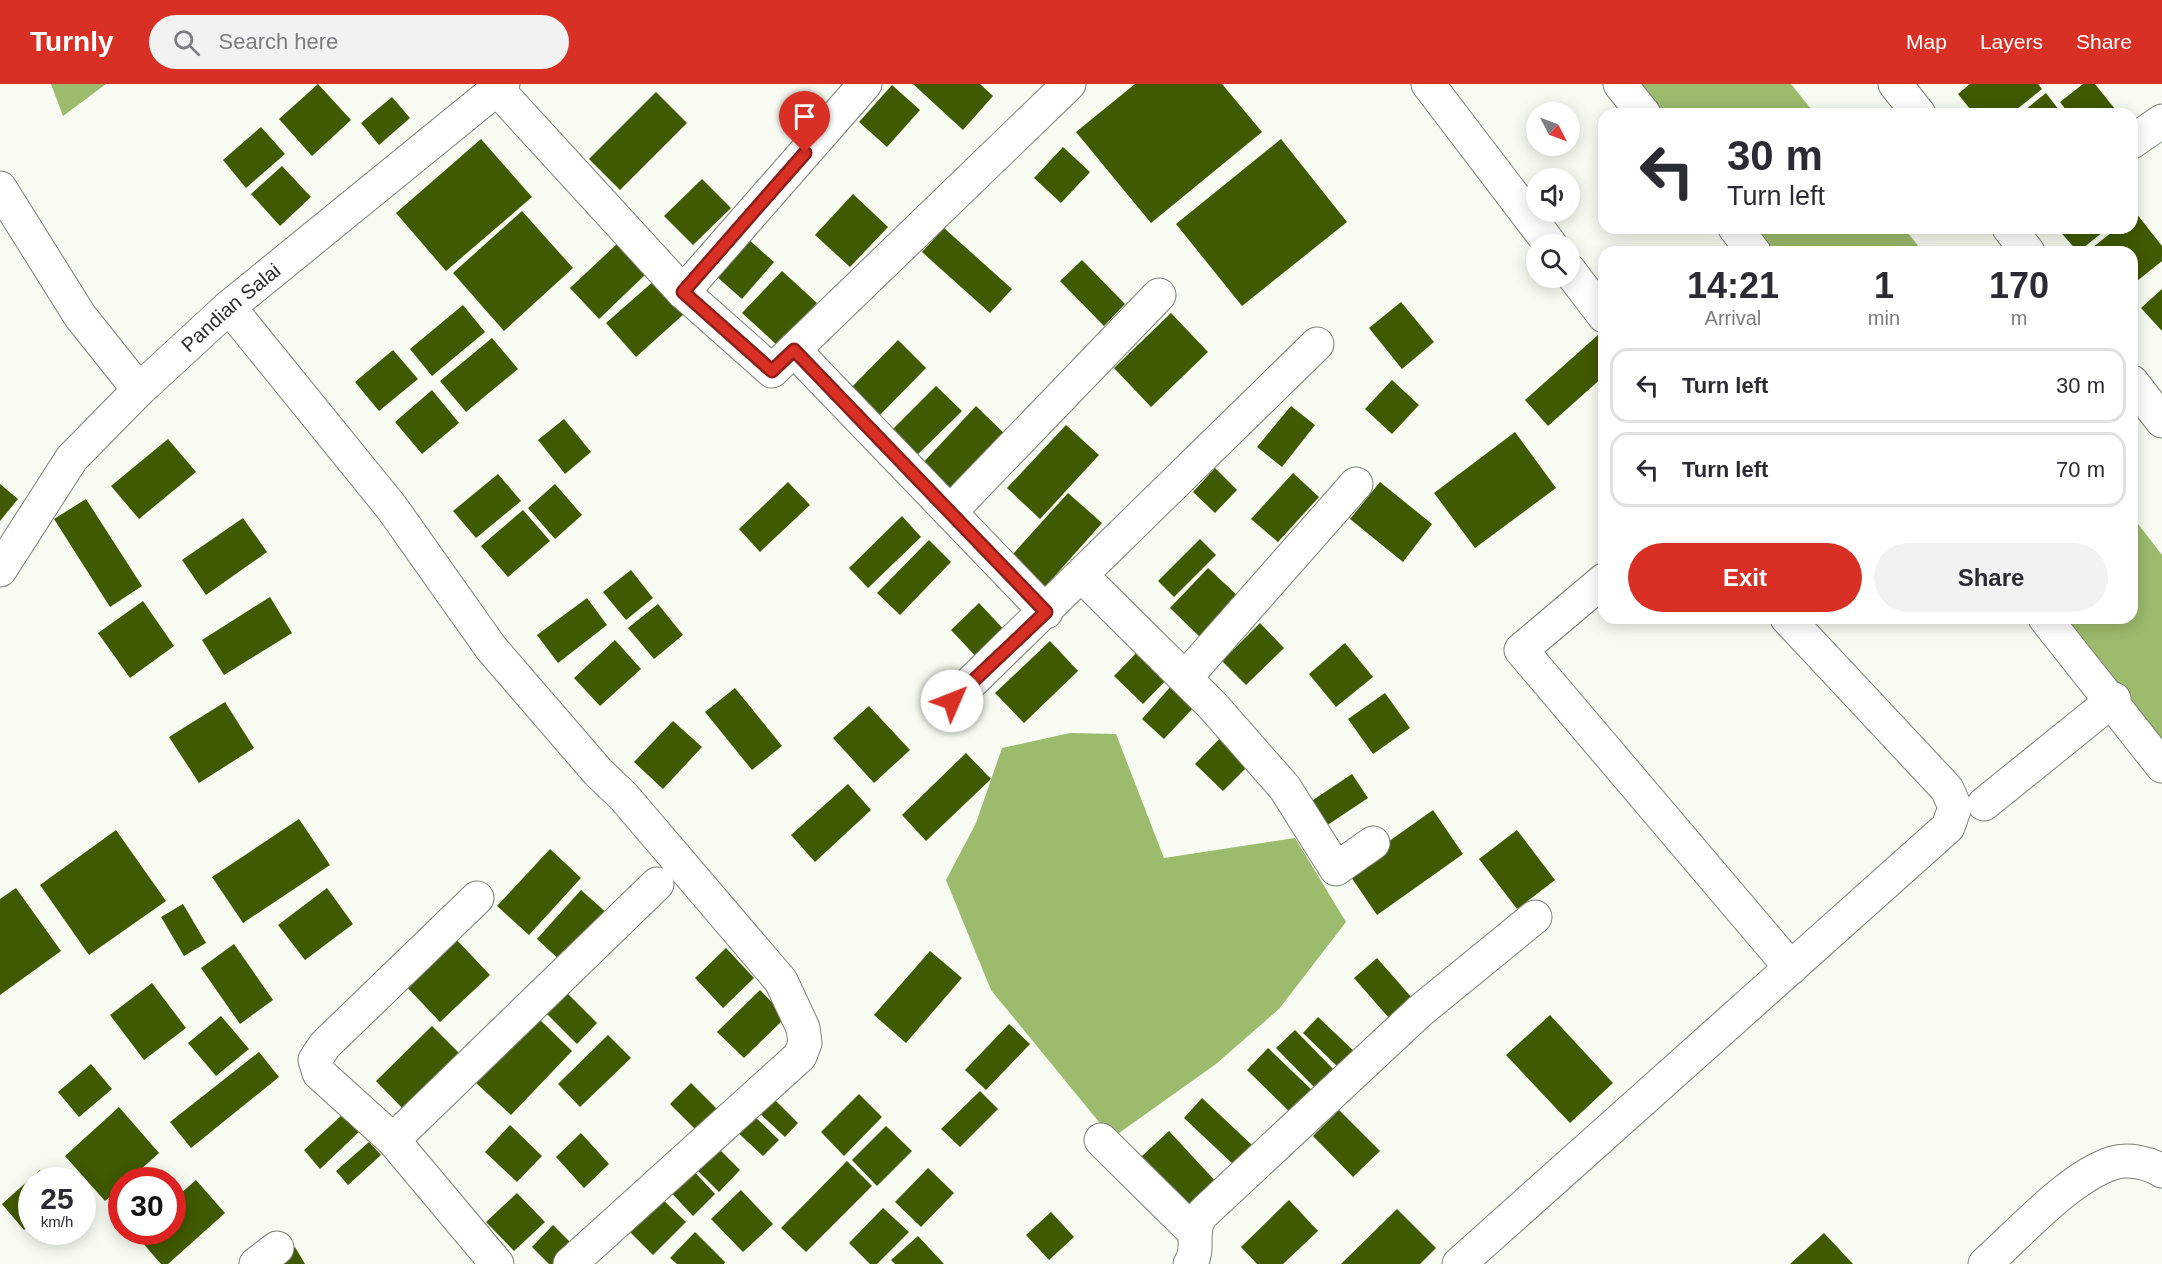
<!DOCTYPE html>
<html lang="en">
<head>
<meta charset="utf-8">
<style>
	:root { --surface:#fff; --page:#f2f2f3; --text:#2b2b33; --muted:#7c7c81; --line:#e1e1e2; --accent:#d93025 }
	body { margin:0; font-family:Arial,sans-serif; background:var(--page); color:var(--text); height:100vh; display:flex; flex-direction:column; font-size:22px; white-space:nowrap }
	* { box-sizing:border-box; margin:0 }
	p { font-size:20px; color:var(--muted) }
	.icon { flex:none; width:33px; height:33px; fill:none; stroke:currentColor; stroke-width:2; stroke-linecap:round; stroke-linejoin:round }
	.map { position:relative; flex:1; overflow:hidden }
	.panel { position:absolute; left:1598px; top:162px; width:540px; height:378px; display:flex; flex-direction:column; background:var(--surface); border-radius:18px; box-shadow:0 3px 15px #0003 }
	.panel>* { flex:none }
	.banner { position:absolute; left:1598px; top:24px; width:540px; height:126px; border-radius:18px; box-shadow:0 3px 15px #0003; background:#fff; color:var(--text); overflow:hidden }
	.needle { width:39px; rotate:131deg }
	.controls { position:absolute; left:1526px; top:18px; display:grid; gap:12px }
	.controls a { display:grid; place-items:center; width:54px; height:54px; border-radius:50%; background:var(--surface); box-shadow:0 3px 15px #0003; font-size:30px }
	.speed { position:absolute; left:18px; top:1083px; display:flex; gap:12px; font-size:30px; font-weight:700; text-align:center }
	.speed>* { display:grid; place-content:center; width:78px; height:78px; border-radius:50%; background:var(--surface); box-shadow:0 3px 15px #0003; line-height:1 }
	.speed small { font-size:15px; font-weight:400 }
	.speed .limit { border:9px solid #d22; background:#fff; color:#111 }
	.pin { position:absolute; display:grid; place-items:center; width:51px; height:51px; color:#fff; margin:-62px -26px; border-radius:50% 50% 50% 0; rotate:-45deg; box-shadow:0 0 6px #0007 }
	.pin .icon { rotate:45deg }
	.me { position:absolute; width:66px; margin:-33px; rotate:46deg; stroke-linejoin:round; filter:drop-shadow(0 0 4px #0008) }
	.turn { display:flex; align-items:center; gap:21px; height:126px; padding:0 30px; font-size:27px }
	.turn .icon { width:78px; height:78px; stroke-width:2.5 }
	.turn b { display:block; font-size:42px; line-height:51px }
	.eta { display:flex; justify-content:space-evenly; align-items:center; height:102px; text-align:center }
	.eta b { font-size:36px; font-weight:600; line-height:42px }
	.cta { display:flex; gap:12px; margin-top:auto; padding:12px 30px }
	.cta a { flex:1; height:69px; border-radius:36px; background:var(--accent); color:#fff; font-size:24px; font-weight:600; line-height:69px; text-align:center }
	.cta a+a { background:var(--page); color:var(--text) }
	ul { padding:0; list-style:none }
	li { display:flex; align-items:center; gap:18px; height:75px; margin:0 12px 9px; padding:0 18px; border:3px solid var(--line); border-radius:18px }
	li div { flex:1 }
	li b { display:block; font-size:22px }
	li em { font-style:normal }
	header { display:flex; align-items:center; gap:36px; box-sizing:border-box; height:84px; padding:0 30px; background:var(--accent); color:#fff }
	header strong { font-size:28px }
	nav { display:flex; gap:33px; margin-inline-start:auto; font-size:21px }
	.search { width:420px; height:54px; background:var(--page); display:flex; align-items:center; gap:15px; box-sizing:border-box; padding:0 21px; border-radius:33px; color:var(--muted); font-size:22px }
	.map>svg:first-child { display:block }
	.water { fill:#9cbb6d }
	.building { fill:#405a01 }
	.lines { fill:none; stroke-linecap:round; stroke-linejoin:round }
	.minor-casing { stroke:#7c8077; stroke-width:35 }
	.minor { stroke:#fff; stroke-width:33 }
	.route-casing { stroke:#8d1f18; stroke-width:15 }
	.route { stroke:#d93025; stroke-width:10 }
	.labels { text-anchor:middle; dominant-baseline:central; stroke-width:6; stroke-linejoin:round; paint-order:stroke }
	.street-label { font-size:20px; fill:#2b2d29; stroke:#fff }
</style>
</head>
<body>
<header>
<strong>Turnly</strong>
<div class="search"><svg class="icon" aria-label="search" viewBox="0 0 24 24"><circle cx="10" cy="10" r="6"/><path d="M15 15l6 6"/></svg>Search here</div>
<nav><a>Map</a><a>Layers</a><a>Share</a></nav>
</header>
<div class="map">
<svg width="2162" height="1180" viewBox="0 0 2162 1180">
	<rect width="100%" height="100%" fill="#f7fbf1"/>
	<g class="water">
		<path d="M51,0H106L63,32Z"/>
		<path d="M1623,0H1791L1815,30H1647Z"/>
		<path d="M1738,144H1904L1923,168H1757Z"/>
		<path d="M2132,432L2162,471V677L2048,534H2132Z"/>
		<path d="M1070,649L1116,650L1164,774L1295,754L1346,838L1279,925L1216,980L1112,1054L991,906L946,796L976,739L1002,664Z"/>
	</g>
	<g class="building">
		<path d="M318,0L351,36L312,72L279,35Z"/>
		<path d="M913,0H980L993,12L963,46Z"/>
		<path d="M1135,0H1222L1262,48L1151,139L1076,48Z"/>
		<path d="M1970,0H2038L2042,5L2011,30H1974L1958,10Z"/>
		<path d="M2083,0H2095L2119,30H2069L2060,18Z"/>
		<path d="M892,1L920,26L887,63L859,38Z"/>
		<path d="M656,8L687,39L620,106L589,75Z"/>
		<path d="M2046,9L2062,30H2020Z"/>
		<path d="M392,13L410,34L379,61L361,39Z"/>
		<path d="M261,43L285,70L246,104L223,76Z"/>
		<path d="M481,55L532,113L446,187L396,129Z"/>
		<path d="M1281,55L1347,138L1242,222L1176,140Z"/>
		<path d="M1063,63L1090,88L1061,119L1034,94Z"/>
		<path d="M282,82L311,113L280,142L251,110Z"/>
		<path d="M702,95L731,124L693,161L664,132Z"/>
		<path d="M853,110L888,143L850,183L815,151Z"/>
		<path d="M522,127L573,184L504,247L453,189Z"/>
		<path d="M2136,129L2162,162V177L2132,201V168H2087L2117,144H2132V133Z"/>
		<path d="M944,144L1012,205L990,229L922,168Z"/>
		<path d="M2057,144H2108L2078,168Z"/>
		<path d="M748,155L774,178L742,215L716,192Z"/>
		<path d="M618,159L647,189L599,235L570,204Z"/>
		<path d="M1082,176L1125,220L1104,242L1060,197Z"/>
		<path d="M782,187L817,219L777,261L742,229Z"/>
		<path d="M655,196L684,230L636,273L606,239Z"/>
		<path d="M2162,205V247L2141,224Z"/>
		<path d="M1401,218L1434,258L1402,285L1369,244Z"/>
		<path d="M463,221L485,248L432,292L410,265Z"/>
		<path d="M1171,229L1208,268L1151,323L1114,284Z"/>
		<path d="M1598,251L1604,257V292L1548,342L1525,316Z"/>
		<path d="M492,254L518,285L466,328L440,297Z"/>
		<path d="M898,256L926,284L877,334L849,306Z"/>
		<path d="M393,266L418,295L379,327L355,298Z"/>
		<path d="M1392,296L1419,321L1392,350L1365,325Z"/>
		<path d="M936,302L962,327L912,376L887,351Z"/>
		<path d="M432,306L459,339L422,370L395,338Z"/>
		<path d="M976,322L1007,352L951,411L920,382Z"/>
		<path d="M1291,322L1315,341L1282,383L1257,363Z"/>
		<path d="M564,335L591,368L565,390L538,356Z"/>
		<path d="M1066,341L1099,371L1040,435L1007,404Z"/>
		<path d="M1515,348L1556,404L1475,464L1434,409Z"/>
		<path d="M168,355L196,388L139,435L111,402Z"/>
		<path d="M1215,384L1237,406L1215,429L1193,408Z"/>
		<path d="M1293,389L1319,413L1278,458L1251,435Z"/>
		<path d="M498,390L521,417L476,454L453,427Z"/>
		<path d="M788,398L810,421L760,468L739,445Z"/>
		<path d="M1380,398L1432,440L1403,478L1350,435Z"/>
		<path d="M0,400L18,415L0,437Z"/>
		<path d="M555,400L582,431L555,455L528,424Z"/>
		<path d="M1068,409L1102,439L1037,512L1003,481Z"/>
		<path d="M86,415L142,502L110,523L54,435Z"/>
		<path d="M523,426L550,457L508,493L481,462Z"/>
		<path d="M902,432L921,453L868,504L849,484Z"/>
		<path d="M243,434L267,468L206,511L182,476Z"/>
		<path d="M1200,455L1216,471L1174,513L1158,497Z"/>
		<path d="M929,456L951,478L900,531L877,509Z"/>
		<path d="M1208,484L1239,513L1201,554L1170,524Z"/>
		<path d="M631,486L653,514L626,536L603,508Z"/>
		<path d="M270,513L292,549L224,591L202,556Z"/>
		<path d="M587,514L607,541L558,579L537,551Z"/>
		<path d="M143,517L174,562L130,594L98,549Z"/>
		<path d="M979,519L1011,553L983,580L951,546Z"/>
		<path d="M658,520L683,551L654,575L628,544Z"/>
		<path d="M1260,539L1284,564L1246,601L1222,577Z"/>
		<path d="M615,556L641,585L600,622L574,594Z"/>
		<path d="M1050,557L1078,587L1024,639L995,609Z"/>
		<path d="M1345,559L1373,593L1336,623L1309,590Z"/>
		<path d="M1144,561L1173,589L1143,620L1114,592Z"/>
		<path d="M1172,601L1195,622L1164,655L1142,635Z"/>
		<path d="M735,604L782,662L752,686L705,628Z"/>
		<path d="M1385,609L1410,644L1373,670L1348,635Z"/>
		<path d="M225,618L254,664L199,699L169,653Z"/>
		<path d="M869,622L910,666L874,699L833,654Z"/>
		<path d="M673,637L702,663L663,705L634,678Z"/>
		<path d="M1225,649L1253,677L1223,707L1195,680Z"/>
		<path d="M966,669L991,695L926,757L902,731Z"/>
		<path d="M1352,690L1368,714L1323,744L1307,720Z"/>
		<path d="M848,700L871,726L815,778L791,751Z"/>
		<path d="M1433,726L1463,770L1377,831L1347,787Z"/>
		<path d="M299,735L330,781L243,839L212,793Z"/>
		<path d="M116,746L166,817L89,871L40,801Z"/>
		<path d="M1517,746L1555,796L1517,825L1479,775Z"/>
		<path d="M550,765L581,794L529,851L497,822Z"/>
		<path d="M16,804L61,867L0,911V815Z"/>
		<path d="M327,804L353,840L305,876L278,841Z"/>
		<path d="M581,806L609,831L564,880L537,855Z"/>
		<path d="M183,820L206,859L184,872L161,833Z"/>
		<path d="M454,853L490,891L440,938L404,900Z"/>
		<path d="M234,860L273,916L240,940L201,884Z"/>
		<path d="M726,864L754,894L723,924L695,894Z"/>
		<path d="M930,867L962,894L906,959L874,931Z"/>
		<path d="M1377,874L1412,914L1389,934L1354,894Z"/>
		<path d="M152,899L186,944L144,976L110,931Z"/>
		<path d="M760,906L786,933L744,974L717,948Z"/>
		<path d="M565,907L597,939L577,960L545,928Z"/>
		<path d="M1550,931L1613,999L1570,1039L1506,971Z"/>
		<path d="M221,932L249,965L216,992L188,959Z"/>
		<path d="M1318,933L1356,969L1340,985L1303,949Z"/>
		<path d="M538,934L572,967L511,1031L476,999Z"/>
		<path d="M1009,940L1030,960L986,1006L965,986Z"/>
		<path d="M432,942L463,973L406,1028L376,997Z"/>
		<path d="M1295,946L1336,988L1317,1006L1276,964Z"/>
		<path d="M608,951L631,974L580,1023L558,1000Z"/>
		<path d="M1268,964L1314,1008L1292,1030L1247,986Z"/>
		<path d="M259,968L279,993L191,1064L170,1038Z"/>
		<path d="M91,980L112,1005L79,1033L58,1008Z"/>
		<path d="M691,999L719,1027L698,1048L670,1020Z"/>
		<path d="M980,1007L998,1025L960,1063L941,1045Z"/>
		<path d="M768,1009L798,1039L785,1053L754,1024Z"/>
		<path d="M859,1010L882,1033L844,1072L821,1048Z"/>
		<path d="M1202,1014L1253,1062L1234,1081L1184,1034Z"/>
		<path d="M119,1023L159,1069L129,1096H122V1103L105,1117L65,1072Z"/>
		<path d="M1339,1026L1380,1067L1353,1093L1313,1052Z"/>
		<path d="M750,1028L779,1056L763,1072L734,1045Z"/>
		<path d="M343,1030L360,1047L320,1085L304,1066Z"/>
		<path d="M510,1041L542,1072L517,1098L485,1068Z"/>
		<path d="M886,1042L912,1067L877,1102L852,1076Z"/>
		<path d="M1169,1047L1218,1100L1190,1127L1141,1073Z"/>
		<path d="M581,1049L609,1080L584,1104L556,1073Z"/>
		<path d="M369,1058L381,1071L348,1101L336,1087Z"/>
		<path d="M712,1058L740,1086L719,1108L690,1079Z"/>
		<path d="M847,1077L872,1102L806,1168L781,1144Z"/>
		<path d="M689,1082L715,1110L693,1132L666,1103Z"/>
		<path d="M928,1084L954,1109L921,1143L895,1118Z"/>
		<path d="M40,1086L48,1096H32V1139L24,1146L2,1120Z"/>
		<path d="M196,1096L225,1129L168,1180H161L135,1150L172,1148V1117Z"/>
		<path d="M741,1106L773,1140L743,1168L711,1135Z"/>
		<path d="M655,1108L686,1138L653,1171L623,1141Z"/>
		<path d="M517,1109L545,1138L514,1167L486,1138Z"/>
		<path d="M1289,1116L1318,1147L1283,1180H1257L1241,1163Z"/>
		<path d="M883,1124L909,1148L877,1180H870L849,1159Z"/>
		<path d="M1397,1125L1436,1164L1420,1180H1341Z"/>
		<path d="M1051,1128L1074,1153L1049,1176L1026,1151Z"/>
		<path d="M553,1141L572,1160L553,1180H549L532,1163Z"/>
		<path d="M695,1148L725,1178L724,1180H677L670,1174Z"/>
		<path d="M1824,1149L1853,1180H1790Z"/>
		<path d="M918,1152L944,1180H895L891,1176Z"/>
		<path d="M295,1163L305,1180H266Z"/>
	</g>
	<g class="lines">
		<defs>
			<g id="minor">
				<path d="M1428,0L1550,160"/>
				<path d="M1620,0L1644,30"/>
				<path d="M1895,0L1919,30"/>
				<path d="M497,5L683,208L772,287L1069,0"/>
				<path d="M2132,58L2162,37"/>
				<path d="M0,104L80,232L139,306"/>
				<path d="M1735,144L1754,168"/>
				<path d="M2009,144L2028,168"/>
				<path d="M1569,186L1604,232"/>
				<path d="M683,208L865,0"/>
				<path d="M229,223L392,424L491,564L598,688L624,713L781,897L803,944L805,959L800,972L570,1180"/>
				<path d="M794,266L1046,528"/>
				<path d="M2132,298L2162,337"/>
				<path d="M950,428L1159,211"/>
				<path id="s1" d="M0,486L72,374L139,306L229,223L503,0"/>
				<path d="M1082,492L1213,622L1285,704L1336,785L1373,759"/>
				<path d="M1604,496L1521,566L1791,884"/>
				<path d="M2045,534L2162,682"/>
				<path d="M1185,594L1356,400"/>
				<path d="M952,617L1317,260"/>
				<path d="M1984,720L2114,615"/>
				<path d="M477,814L325,961L315,976L319,989L393,1056L497,1180"/>
				<path d="M393,1056L657,800"/>
				<path d="M1101,1056L1195,1149"/>
				<path d="M256,1180L277,1164"/>
				<path d="M1190,1180C1200,1166 1191,1152 1198,1137C1200,1131 1207,1126 1211,1122L1420,927L1535,833"/>
				<path d="M1459,1180L1948,743L1955,723L1947,705L1787,534"/>
				<path d="M1985,1180C2020,1149 2069,1093 2113,1079C2128,1074 2149,1079 2162,1087"/>
			</g>
		</defs>
		<use href="#minor" class="minor-casing"/>
		<use href="#minor" class="minor"/>
	</g>
	<g class="lines">
		<defs>
			<path id="route" d="M805,69L683,208L772,287L794,266L1046,528L952,617"/>
		</defs>
		<use href="#route" class="route-casing"/>
		<use href="#route" class="route"/>
	</g>
	<g class="labels">
		<g class="street-label">
			<text stroke="none"><textPath href="#s1" startOffset="352">Pandian Salai</textPath></text>
		</g>
	</g>
</svg>
<div class="controls">
<a><svg class="needle" viewBox="-14 -14 28 28"><path d="M0-13l5 13h-10z" fill="#e53935"/><path d="M0 13l5-13h-10z" fill="#7c7c81"/></svg></a>
<a><svg class="icon" aria-label="sound" viewBox="0 0 24 24"><path d="M4 9h4l5-4v14l-5-4H4zM17 9q2 3 0 6"/></svg></a>
<a><svg class="icon" aria-label="search" viewBox="0 0 24 24"><circle cx="10" cy="10" r="6"/><path d="M15 15l6 6"/></svg></a>
</div>
<div class="speed"><div>25<small>km/h</small></div><div class="limit">30</div></div>
<div class="pin" style="left:805px;top:69px;background:#d93025"><svg class="icon" aria-label="arrive" viewBox="0 0 24 24"><path d="M6 21V4h12l-3 4 3 4H6"/></svg></div>
<svg class="me" style="left:952px;top:617px" viewBox="-20 -20 40 40"><circle r="19" fill="#fff"/><path d="M0-13L10 11 0 6-10 11z" fill="#d93025"/></svg>
<div class="banner">
<div class="turn"><svg class="icon" aria-label="left" viewBox="0 0 24 24"><path d="M17 20v-9H6M10 6l-5 5 5 5"/></svg><div><b>30 m</b>Turn left</div></div>
</div>
<section class="panel">
<div class="eta">
<div><b>14:21</b><p>Arrival</p></div>
<div><b>1</b><p>min</p></div>
<div><b>170</b><p>m</p></div>
</div>
<ul>
<li><svg class="icon" aria-label="left" viewBox="0 0 24 24"><path d="M17 20v-9H6M10 6l-5 5 5 5"/></svg><div><b>Turn left</b></div><em>30 m</em></li>
<li><svg class="icon" aria-label="left" viewBox="0 0 24 24"><path d="M17 20v-9H6M10 6l-5 5 5 5"/></svg><div><b>Turn left</b></div><em>70 m</em></li>
</ul>
<div class="cta"><a>Exit</a><a>Share</a></div>
</section>
</div>
</body>
</html>
